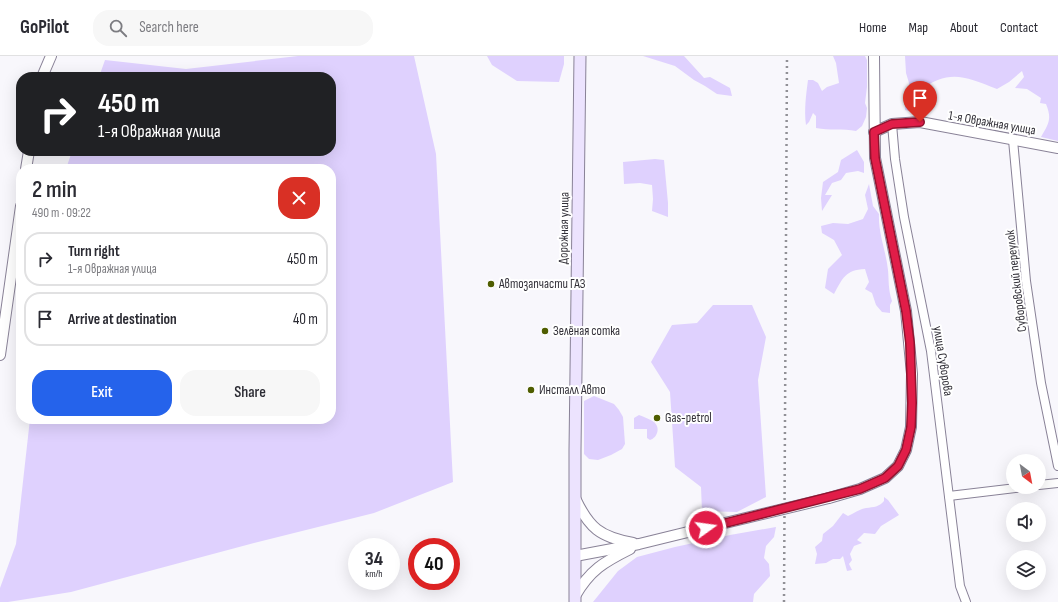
<!DOCTYPE html>
<html lang="en">
<head>
<meta charset="utf-8">
<style>
	:root { --surface:#fff; --page:#f7f7f7; --text:#2b2b33; --muted:#7c7c81; --line:#e1e1e2; --accent:#2563eb }
	body { margin:0; font-family:"Sofia Sans Condensed",sans-serif; background:var(--page); color:var(--text); height:100vh; display:flex; flex-direction:column; font-size:15px; white-space:nowrap }
	* { box-sizing:border-box; margin:0 }
	p { font-size:13px; color:var(--muted) }
	.icon { flex:none; width:22px; height:22px; fill:none; stroke:currentColor; stroke-width:2; stroke-linecap:round; stroke-linejoin:round }
	.map { position:relative; flex:1; overflow:hidden }
	.side { position:absolute; left:16px; top:108px; width:320px; height:260px; display:flex; flex-direction:column; background:var(--surface); border-radius:16px; box-shadow:0 4px 16px #0002 }
	.side>* { flex:none }
	.banner { position:absolute; left:16px; top:16px; width:320px; height:84px; border-radius:16px; box-shadow:0 4px 16px #0002; background:#202124; color:#fff; overflow:hidden }
	.needle { width:26px; rotate:148deg }
	.fabs { position:absolute; left:1006px; top:398px; display:grid; gap:8px }
	.fabs a { display:grid; place-items:center; width:40px; height:40px; border-radius:50%; background:var(--surface); box-shadow:0 4px 16px #0002; font-size:20px }
	.speed { position:absolute; left:348px; top:482px; display:flex; gap:8px; font-size:20px; font-weight:700; text-align:center }
	.speed>* { display:grid; place-content:center; width:52px; height:52px; border-radius:50%; background:var(--surface); box-shadow:0 4px 16px #0002; line-height:1 }
	.speed small { font-size:10px; font-weight:400 }
	.speed .limit { border:6px solid #d22; background:#fff; color:#111 }
	.pin { position:absolute; display:grid; place-items:center; width:34px; height:34px; color:#fff; margin:-41px -17px; border-radius:50% 50% 50% 0; rotate:-45deg; box-shadow:0 0 4px #0007 }
	.pin .icon { rotate:45deg }
	.me { position:absolute; width:44px; margin:-22px; rotate:76deg; stroke-linejoin:round; filter:drop-shadow(0 0 3px #0008) }
	.turn { display:flex; align-items:center; gap:14px; height:84px; padding:0 16px; font-size:18px }
	.turn .icon { width:52px; height:52px; stroke-width:2.5 }
	.turn b { display:block; font-size:28px; line-height:34px }
	.round { display:grid; place-items:center; flex:none; width:42px; height:42px; border-radius:16px; background:var(--page) }
	.summary { display:flex; align-items:center; justify-content:space-between; height:68px; padding:0 16px }
	h1 { font-size:24px; font-weight:600; line-height:30px }
	.primary-button { display:flex; gap:8px; margin-top:auto; padding:8px 16px }
	.primary-button a { flex:1; height:46px; border-radius:16px; background:var(--accent); color:#fff; font-size:16px; font-weight:600; line-height:46px; text-align:center }
	.primary-button a+a { background:var(--page); color:var(--text) }
	ul { padding:0; list-style:none }
	li { display:flex; align-items:center; gap:12px; height:54px; margin:0 8px 6px; padding:0 8px; border:2px solid var(--line); border-radius:16px }
	li div { flex:1 }
	li b { display:block; font-size:15px }
	li em { font-style:normal }
	header { display:flex; align-items:center; gap:24px; box-sizing:border-box; height:56px; padding:0 20px; background:var(--surface); border-bottom:1px solid var(--line) }
	header strong { font-size:19px }
	nav { display:flex; gap:22px; margin-inline-start:auto; font-size:14px }
	.search { width:280px; height:36px; background:var(--page); display:flex; align-items:center; gap:10px; box-sizing:border-box; padding:0 14px; border-radius:16px; color:var(--muted); font-size:15px }
	.map>svg:first-child { display:block }
	.green { fill:#dfd1fe }
	.lines { fill:none; stroke-linecap:round; stroke-linejoin:round }
	.minor-casing { stroke:#898297; stroke-width:10 }
	.tertiary-casing { stroke:#898297; stroke-width:12 }
	.secondary-casing { stroke:#898297; stroke-width:13 }
	.minor { stroke:#fff; stroke-width:8 }
	.tertiary { stroke:#fff; stroke-width:10 }
	.secondary { stroke:#ece3fe; stroke-width:11 }
	.rail { stroke:#919096; stroke-width:2.5; stroke-dasharray:2 4; stroke-linecap:butt }
	.tertiary-bridge-casing { stroke:#898297; stroke-width:12; stroke-linecap:butt }
	.tertiary-bridge { stroke:#fff; stroke-width:10 }
	.route-casing { stroke:#92132f; stroke-width:10 }
	.route { stroke:#e11d48; stroke-width:7 }
	.poi-dot { fill:#4f5d00; stroke:#fff; stroke-width:1.5 }
	.labels { text-anchor:middle; dominant-baseline:central; stroke-width:4; stroke-linejoin:round; paint-order:stroke }
	.street-label { font-size:13px; fill:#323038; stroke:#fff }
	.poi-label { font-size:13px; fill:#323038; stroke:#fff; text-anchor:start }
</style>
</head>
<body>
<header>
<strong>GoPilot</strong>
<div class="search"><svg class="icon" aria-label="search" viewBox="0 0 24 24"><circle cx="10" cy="10" r="6"/><path d="M15 15l6 6"/></svg>Search here</div>
<nav><a>Home</a><a>Map</a><a>About</a><a>Contact</a></nav>
</header>
<div class="map">
<svg width="1058" height="546" viewBox="0 0 1058 546">
	<rect width="100%" height="100%" fill="#f8f7fc"/>
	<g class="green">
		<path d="M298,0H414L436,98L453,426L374,457L254,487L71,536L8,546H0V532L16,488L30,363H331V113H66L72,95H331V21H99L105,4L186,13Z"/>
		<path d="M487,0H564V8L559,26L517,25L492,9Z"/>
		<path d="M643,0H684L704,22L710,21L730,32L732,40L717,38L705,30L694,24L675,10Z"/>
		<path d="M833,0H865L867,4V31L865,47L867,52L866,61L862,70L856,75C843,72 829,75 816,72V60L813,57L809,66L806,69C804,54 806,39 808,24H813L818,27L822,35L827,31L839,27L836,7Z"/>
		<path d="M905,0H1058V85L1041,81C1049,67 1052,63 1046,48L1040,47L1041,42L1027,33L1015,32L1024,21L1022,15L1009,26L997,33C963,20 950,13 918,35L917,57L905,54V49L909,43V27L906,17Z"/>
		<path d="M857,94L864,106V117L858,115L846,117L841,124L832,127L825,139H832L822,155L821,142L823,126L838,116L841,104Z"/>
		<path d="M655,103L664,104L668,147V161L652,155L653,143L652,129L640,127L624,128L623,106Z"/>
		<path d="M869,128L873,150L879,158C878,177 886,195 888,214C889,225 888,233 892,245L890,249V257L882,256L876,249L872,237L865,233L869,226L865,213C845,214 843,222 834,238L825,232L828,213L842,199L834,184L822,177L821,170L833,167L848,168L863,163L868,153L865,139Z"/>
		<path d="M713,249H752L766,281L758,324L766,441L737,456L702,455L701,431L675,411L670,336L651,306L672,269L697,267Z"/>
		<path d="M594,340L614,348L619,354L623,361L625,388L622,393L611,399L598,404L589,403L584,398V345Z"/>
		<path d="M639,359C644,361 650,363 654,366C661,372 657,382 650,384L647,382V373H634V362Z"/>
		<path d="M884,441L888,444L899,459L881,470L875,478L864,477L857,484L862,487L854,490L850,498L852,504L849,508L852,514L847,515L843,500L840,503H833L826,507L815,508L817,498L815,491L822,485L823,478L833,470L843,457L848,460C854,457 860,453 866,452C874,451 879,451 884,445Z"/>
		<path d="M776,471L774,481L766,490L764,502L769,508L770,520L754,538L753,546H593L618,515L637,501L675,491L730,479Z"/>
	</g>
	<g class="lines">
		<defs>
			<g id="minor">
				<path d="M892,68L895,103L904,161L931,295L960,530L966,546"/>
				<path d="M1013,84L1026,225L1041,327L1058,410"/>
				<path d="M1039,429L1058,427"/>
				<path d="M949,440L1024,431"/>
			</g>
			<g id="tertiary">
				<path d="M42,21L51,0"/>
				<path d="M874,76L892,68L920,66L1058,92"/>
				<path d="M26,113L29,95"/>
				<path d="M0,299L21,150"/>
				<path d="M575,442C589,472 600,481 633,487"/>
				<path d="M829,442L860,433L885,422L898,410L906,394L911,371L912,318L906,255L875,102L874,0"/>
				<path d="M575,500L639,488L692,475"/>
				<path d="M575,540C590,514 604,506 630,493"/>
			</g>
			<path id="secondary" d="M575,546V394L580,0"/>
		</defs>
		<use href="#minor" class="minor-casing"/>
		<use href="#tertiary" class="tertiary-casing"/>
		<use href="#secondary" class="secondary-casing"/>
		<use href="#minor" class="minor"/>
		<use href="#tertiary" class="tertiary"/>
		<use href="#secondary" class="secondary"/>
		<path class="rail" d="M784,546L787,0"/>
		<defs>
			<path id="tertiary-bridge" d="M692,475L829,442"/>
		</defs>
		<use href="#tertiary-bridge" class="tertiary-bridge-casing"/>
		<use href="#tertiary-bridge" class="tertiary-bridge"/>
	</g>
	<g class="lines">
		<defs>
			<path id="route" d="M706,472L860,433L885,422L898,410L906,394L911,371L912,347L910,287L906,255L875,102L874,76L892,68L920,66"/>
		</defs>
		<use href="#route" class="route-casing"/>
		<use href="#route" class="route"/>
	</g>
	<g class="poi-dot">
		<circle cx="491" cy="228" r="4"/>
		<circle cx="545" cy="275" r="4"/>
		<circle cx="531" cy="334" r="4"/>
		<circle cx="657" cy="362" r="4"/>
	</g>
	<g class="labels">
		<g class="street-label">
			<text transform="translate(992 67) rotate(10)">1-я Овражная улица</text>
			<text transform="translate(564 172) rotate(-89)">Дорожная улица</text>
			<text transform="translate(1016 225) rotate(-97)">Суворовский переулок</text>
			<text transform="translate(943 305) rotate(81)">улица Суворова</text>
		</g>
		<g class="poi-label">
			<text x="499" y="228">Автозапчасти ГАЗ</text>
			<text x="553" y="275">Зелёная сотка</text>
			<text x="539" y="334">Инсталл Авто</text>
			<text x="665" y="362">Gas-petrol</text>
		</g>
	</g>
</svg>
<div class="fabs">
<a><svg class="needle" viewBox="-14 -14 28 28"><path d="M0-13l5 13h-10z" fill="#e53935"/><path d="M0 13l5-13h-10z" fill="#7c7c81"/></svg></a>
<a><svg class="icon" aria-label="sound" viewBox="0 0 24 24"><path d="M4 9h4l5-4v14l-5-4H4zM17 9q2 3 0 6"/></svg></a>
<a><svg class="icon" aria-label="layers" viewBox="0 0 24 24"><path d="M12 4l9 5-9 5-9-5zM3 14l9 5 9-5"/></svg></a>
</div>
<div class="speed"><div>34<small>km/h</small></div><div class="limit">40</div></div>
<div class="pin" style="left:920px;top:66px;background:#d93025"><svg class="icon" aria-label="arrive" viewBox="0 0 24 24"><path d="M6 21V4h12l-3 4 3 4H6"/></svg></div>
<svg class="me" style="left:706px;top:472px" viewBox="-20 -20 40 40"><circle r="17" fill="#e11d48" stroke="#fff" stroke-width="3"/><path d="M0-11L8 9 0 5-8 9z" fill="#fff"/></svg>
<div class="banner">
<div class="turn"><svg class="icon" aria-label="right" viewBox="0 0 24 24"><path d="M7 20v-9h11M14 6l5 5-5 5"/></svg><div><b>450 m</b>1-я Овражная улица</div></div>
</div>
<section class="side">
<div class="summary"><div><h1>2 min</h1><p>490 m · 09:22</p></div><a class="round" style="background:#d93025;color:#fff"><svg class="icon" aria-label="close" viewBox="0 0 24 24"><path d="M6 6l12 12M18 6L6 18"/></svg></a></div>
<ul>
<li><svg class="icon" aria-label="right" viewBox="0 0 24 24"><path d="M7 20v-9h11M14 6l5 5-5 5"/></svg><div><b>Turn right</b><p>1-я Овражная улица</p></div><em>450 m</em></li>
<li><svg class="icon" aria-label="arrive" viewBox="0 0 24 24"><path d="M6 21V4h12l-3 4 3 4H6"/></svg><div><b>Arrive at destination</b></div><em>40 m</em></li>
</ul>
<div class="primary-button"><a>Exit</a><a>Share</a></div>
</section>
</div>
</body>
</html>
